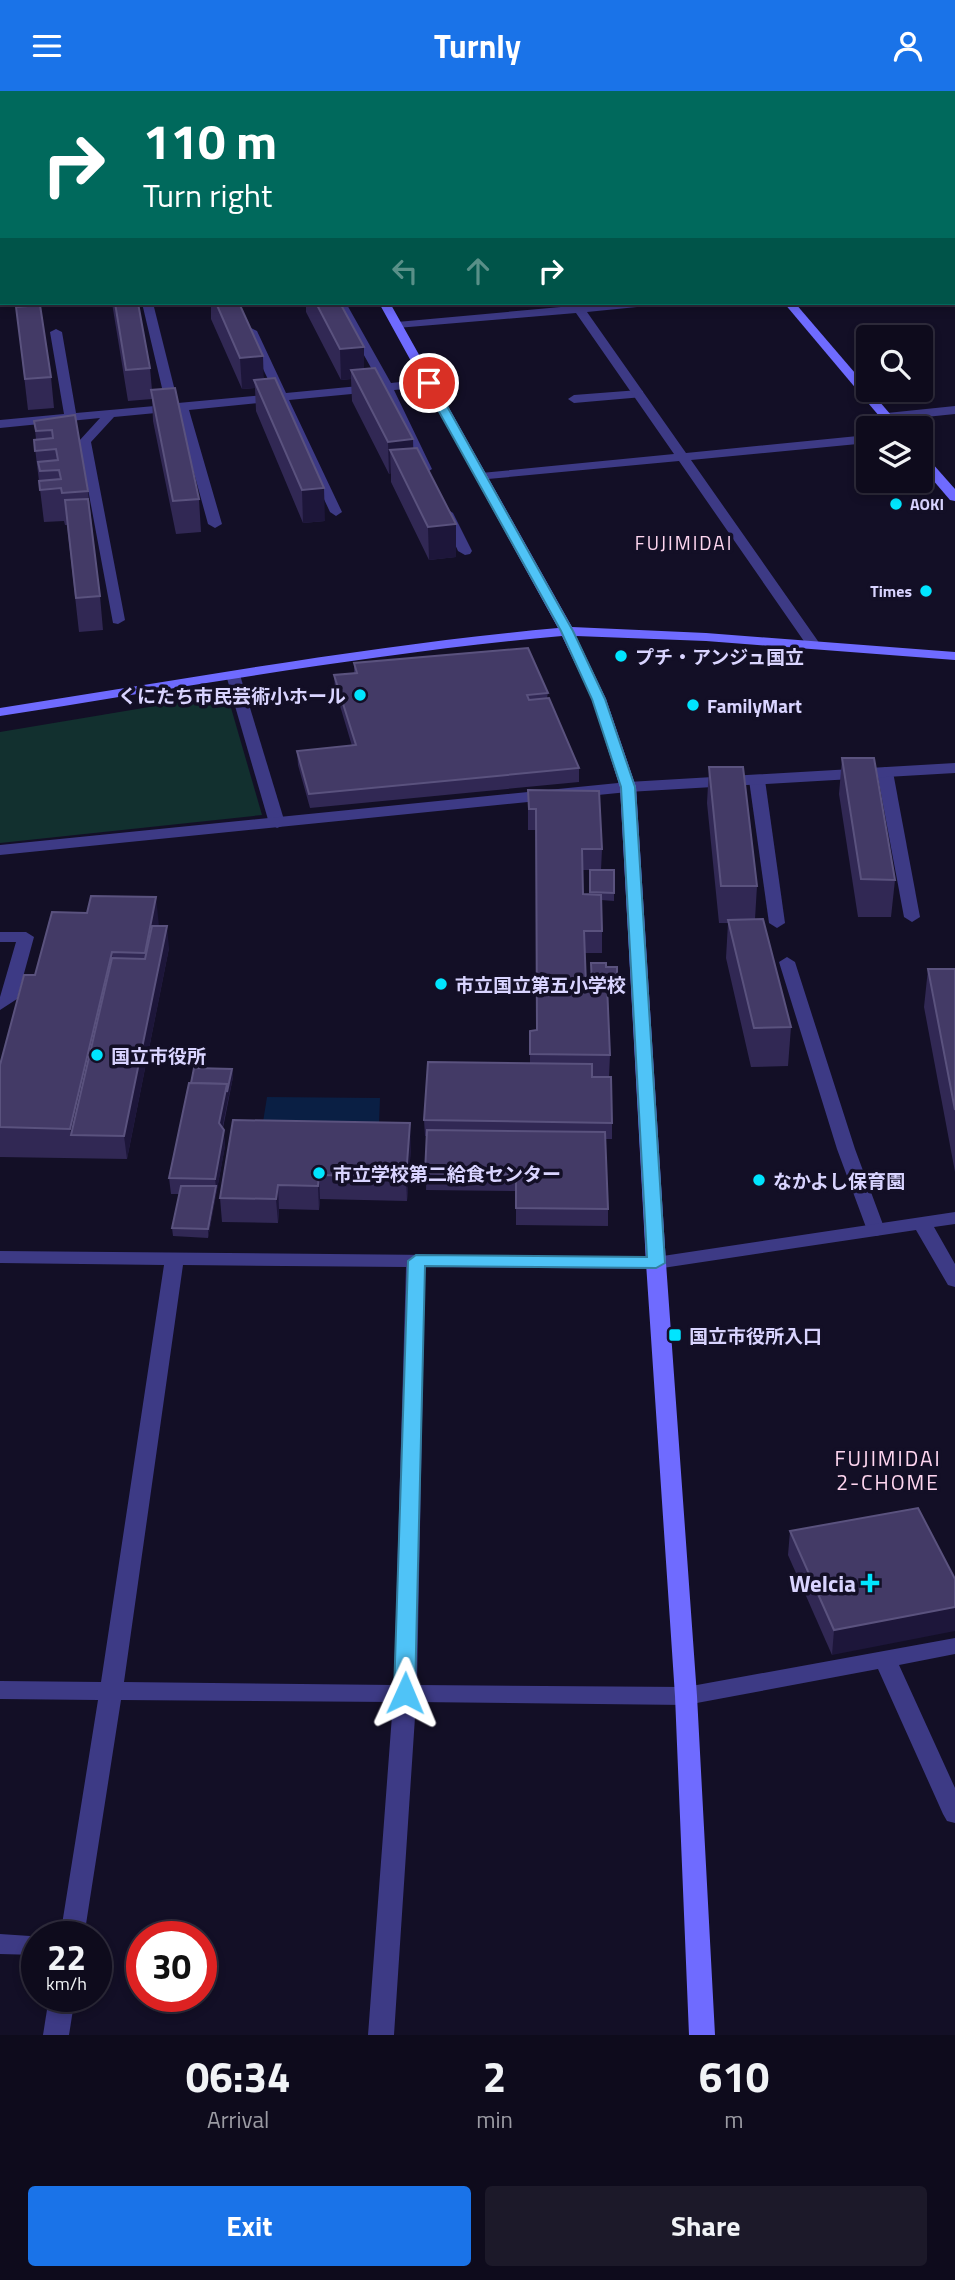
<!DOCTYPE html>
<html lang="en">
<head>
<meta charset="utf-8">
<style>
	:root { --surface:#0e0b1c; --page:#1c1929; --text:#f1f3f6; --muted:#9b9ba3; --line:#2e2b3b; --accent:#1a73e8 }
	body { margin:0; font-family:"Titillium Web","Noto Sans JP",sans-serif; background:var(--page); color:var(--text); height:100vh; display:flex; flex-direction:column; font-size:26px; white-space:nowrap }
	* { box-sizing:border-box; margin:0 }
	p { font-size:23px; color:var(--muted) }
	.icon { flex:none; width:38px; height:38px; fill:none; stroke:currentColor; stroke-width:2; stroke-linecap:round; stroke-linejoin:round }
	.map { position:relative; height:1944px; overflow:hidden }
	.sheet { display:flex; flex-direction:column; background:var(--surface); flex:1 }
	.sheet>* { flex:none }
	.guide { position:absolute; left:0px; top:0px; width:956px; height:214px; box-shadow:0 4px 10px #0003,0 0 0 2px var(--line); background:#00695c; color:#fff; overflow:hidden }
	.fabs { position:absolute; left:856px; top:234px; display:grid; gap:14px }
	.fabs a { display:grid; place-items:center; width:77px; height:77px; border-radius:7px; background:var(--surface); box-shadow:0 4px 10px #0003,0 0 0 2px var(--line); font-size:35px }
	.speed { position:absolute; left:21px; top:1830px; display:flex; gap:14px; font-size:35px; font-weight:700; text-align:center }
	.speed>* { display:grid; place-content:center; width:91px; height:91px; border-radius:50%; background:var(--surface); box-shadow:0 4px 10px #0003,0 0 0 2px var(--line); line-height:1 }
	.speed small { font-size:18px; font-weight:400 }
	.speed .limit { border:10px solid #d22; background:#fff; color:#111 }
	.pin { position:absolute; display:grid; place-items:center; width:60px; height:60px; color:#fff; margin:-30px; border:4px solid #fff; border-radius:50%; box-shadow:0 2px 7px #0007 }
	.me { position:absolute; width:77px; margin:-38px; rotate:1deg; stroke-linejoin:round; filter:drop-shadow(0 0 5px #0008) }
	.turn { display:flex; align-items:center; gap:24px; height:147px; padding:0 28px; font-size:32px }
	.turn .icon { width:91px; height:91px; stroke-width:2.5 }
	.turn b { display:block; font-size:49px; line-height:60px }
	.lanes { display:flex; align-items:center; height:66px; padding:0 28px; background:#0003; justify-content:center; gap:35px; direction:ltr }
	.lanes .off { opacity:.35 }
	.eta { display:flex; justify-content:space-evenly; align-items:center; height:119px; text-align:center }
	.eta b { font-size:42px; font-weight:700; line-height:49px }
	.cta { display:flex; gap:14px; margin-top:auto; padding:14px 28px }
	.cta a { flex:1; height:80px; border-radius:7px; background:var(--accent); color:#fff; font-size:28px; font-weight:700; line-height:80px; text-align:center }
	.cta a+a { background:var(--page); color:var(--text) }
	header { display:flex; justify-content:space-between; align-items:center; height:91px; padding:0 28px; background:var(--accent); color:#fff; font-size:32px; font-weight:700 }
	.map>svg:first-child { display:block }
	.green { fill:#12302f }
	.water { fill:#0a1f44 }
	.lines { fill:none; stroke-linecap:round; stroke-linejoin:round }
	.lane { fill:#3d3a85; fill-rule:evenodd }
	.street { fill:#3d3a85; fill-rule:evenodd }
	.secondary { fill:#6f6bff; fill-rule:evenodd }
	.wall { fill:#312854; fill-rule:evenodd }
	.shaded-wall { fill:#1d163a }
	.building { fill:#433a66; stroke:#5a527e; stroke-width:2 }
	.route { fill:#4fc3f7; stroke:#337fa1; stroke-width:2 }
	.poi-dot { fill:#00e5ff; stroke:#130f26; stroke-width:2.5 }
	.labels { text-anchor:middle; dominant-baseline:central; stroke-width:7; stroke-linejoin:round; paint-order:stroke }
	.far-poi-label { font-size:16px; font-weight:bold; fill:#d9d4ff; stroke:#130f26; text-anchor:start }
	.far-quarter-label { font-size:19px; letter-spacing:2px; fill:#ffd6f0; stroke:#130f26 }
	.poi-label { font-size:19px; font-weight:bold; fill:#d9d4ff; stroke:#130f26; text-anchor:start }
	.neighbourhood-label { font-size:21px; letter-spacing:2px; fill:#ffd6f0; stroke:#130f26 }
	.near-poi-label { font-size:23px; font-weight:bold; fill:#d9d4ff; stroke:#130f26; text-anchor:end }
</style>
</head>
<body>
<header><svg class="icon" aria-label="menu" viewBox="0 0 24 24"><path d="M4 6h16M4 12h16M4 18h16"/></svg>Turnly<svg class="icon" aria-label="person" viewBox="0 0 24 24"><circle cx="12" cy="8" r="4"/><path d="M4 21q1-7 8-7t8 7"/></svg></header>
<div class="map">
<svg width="955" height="1944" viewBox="0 0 955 1944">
	<rect width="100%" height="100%" fill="#130f26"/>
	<path class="green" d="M227,603L262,724L0,752V641Z"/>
	<path class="water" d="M267,1006L380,1007L379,1033L263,1031Z"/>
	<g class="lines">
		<g class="lane">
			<path d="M142,212H153L178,312L275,303L245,240L251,237L257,240L286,302L380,293L335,212H346L391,292L429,288L435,292L429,296L394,299L432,378L426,382L420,378L383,300L289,309L342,421L336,425L330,421L278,310L189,319L222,433L215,437L208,433L177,320L114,326L91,351L125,529L118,533L113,532L79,350L100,327L0,337V329L64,323L50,241L56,238L62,241L76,322L166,314Z"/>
			<path d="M639,299L643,300V306L574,312L568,308L574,304Z"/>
			<path d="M447,418L453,422L472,460L470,463L465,464L458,460L441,422Z"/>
			<path d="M233,580L240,584L285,732L282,735L277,737L269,732L226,584Z"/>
			<path d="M885,676L893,681L920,826L912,831L904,826L877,681Z"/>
			<path d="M757,684L765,689L785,832L777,837L769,832L749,689Z"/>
			<path d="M0,841H26L34,846L17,908L0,919V906L16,851H0Z"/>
			<path d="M787,866L795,871L855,1058L885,1139L883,1143L876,1145L867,1139L837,1058L779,871Z"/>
		</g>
		<g class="street">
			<path d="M7,0H17L18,2H8Z"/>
			<path d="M60,0H92L58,2Z"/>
			<path d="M132,0H142L143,2H133Z"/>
			<path d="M394,0H404L405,2H395Z"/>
			<path d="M695,0H726L693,2Z"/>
			<path d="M750,0H760L762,2H752Z"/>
			<path d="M901,0H911L913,2H903Z"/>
			<path d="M941,0H955V4L939,2Z"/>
			<rect x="954" y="49" width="1" height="8"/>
			<rect x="0" y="143" width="2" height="6"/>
			<rect x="954" y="181" width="1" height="6"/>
			<rect x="954" y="199" width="1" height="7"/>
			<path d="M570,212H580L582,214L652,212L647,215L587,221L686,362L868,344V352L691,369L820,553L818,556H808L679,370L477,389V383L481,382L674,363L576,222L397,237L391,234L397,231L572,215Z"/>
			<path d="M955,315V323L887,330L881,326L887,322Z"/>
			<path d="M955,672V682L628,701L0,764V754L628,691Z"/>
			<path d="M955,1121V1133L934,1136L955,1173V1196L948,1194L916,1139L656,1178L425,1176L417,1594L686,1596L955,1547V1563L899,1574L955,1697V1732L947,1730L943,1723L878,1578L686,1614L416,1611L394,1944H368L393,1611L121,1609L84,1846H60L98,1609L0,1608V1590L101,1591L164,1174L0,1172V1160L656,1166ZM183,1174L406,1176L394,1594L124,1591Z"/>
			<path d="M0,1843L45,1846H37V1864L0,1863Z"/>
			<path d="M49,1906H75L69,1944H43Z"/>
		</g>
		<g class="secondary">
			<path d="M261,0H271L272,2H262Z"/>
			<path d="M534,0H545L547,2H536Z"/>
			<path d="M379,212H390L572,536L706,542L955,561V569L706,550L576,545L606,608L636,696L666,1172L697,1605L715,1944H689L675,1605L646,1172L620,696L592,608L562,545C374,562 187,596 0,625V617C186,588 371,554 558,537Z"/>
			<path d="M784,212H795L903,338H890Z"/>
			<path d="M920,362L924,363L955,398V410L950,409L920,374Z"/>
		</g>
	</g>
	<g class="wall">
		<path d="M112,212H138L150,277L152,299L199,408L201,441L176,443L153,330L152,308L128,310Z"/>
		<path d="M211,212H239L264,288L325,430L303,432L256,320L255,297L242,298L211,228Z"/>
		<path d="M301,212H340L364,256V278L413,357L456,466L429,469L391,391V382L389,383L352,310L351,288L341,289L306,221V214H303Z"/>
		<path d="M16,216L51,286L54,317L28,319Z"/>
		<path d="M75,324L88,400L100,505L103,539L79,541L67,434H65L64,430L44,431L34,349L36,348L34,330Z"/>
		<path d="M354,572L548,602L547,607L579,677V691L310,717L298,674L297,660L352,655L335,598L334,584L354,582Z"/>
		<path d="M842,667L895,789L891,826H858L839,703Z"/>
		<path d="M709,676L757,795L755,828L791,936L788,975L751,976L726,867L728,832H719L707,712Z"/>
		<path d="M528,699L602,758L601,779H614V810L601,809L602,840V862H585L586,894H592L606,876L617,895V903H607L610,964L609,986L612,1032V1048H605L608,1118V1135L516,1134V1100L426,1099L427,1045H425L424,1029L530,972V940L536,939V739H528ZM582,779H590L589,804L583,803Z"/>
		<path d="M159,835L169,857L127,1068L0,1066V974L35,884Z"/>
		<path d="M928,878H955V1081L924,916Z"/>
		<path d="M232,978L233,986L223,1037L225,1055L208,1147L173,1145L172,1137L180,1103H171L169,1087L191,992Z"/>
		<path d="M411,1056L407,1110L320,1108L319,1119L279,1118L278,1132L222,1131L220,1107Z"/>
		<path d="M790,1440L955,1488L832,1564L788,1464Z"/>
	</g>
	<g class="shaded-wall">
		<path d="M364,256V287L351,279V288L341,289L340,258Z"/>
		<path d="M263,265L264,296L254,289L255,297L242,298L240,267Z"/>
		<path d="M413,348L414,380L390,359L391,382L389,383L388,351Z"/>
		<path d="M324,397L325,430L303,432L302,399Z"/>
		<path d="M456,433V466L429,469L428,436Z"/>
		<path d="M156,806L159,835L147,890L145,862Z"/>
		<path d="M167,835L169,857L127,1068L124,1045Z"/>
		<path d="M112,861L114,890L71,1044L70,1038Z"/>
		<path d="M232,978L233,986L228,1009L227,1001Z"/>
		<path d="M227,993L228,1009L220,1048L219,1032Z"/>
		<path d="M410,1032L411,1056L407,1110L406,1086Z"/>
		<path d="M224,1039L225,1055L208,1147V1138L216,1096L215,1088Z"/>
		<path d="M319,1084L320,1108L319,1119L318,1095Z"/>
		<path d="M278,1094L279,1118L278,1132L276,1108Z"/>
		<path d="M955,1516V1540L832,1564L834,1539Z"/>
	</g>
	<g class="building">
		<path d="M115,212H138L150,277L126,279Z"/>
		<path d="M216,212H239L263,265L240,267Z"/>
		<path d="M316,212H340L364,256L340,258Z"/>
		<path d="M40,214L51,286L25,288L16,216Z"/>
		<path d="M375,277L413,348L388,351L351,279Z"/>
		<path d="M275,287L324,397L302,399L254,289Z"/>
		<path d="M175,297L199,408L173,410L151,299Z"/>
		<path d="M75,324L88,400L62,402L61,397L40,399L39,390L61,388L59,379L40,380L38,371L58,369L56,358L35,360L34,349L53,347L52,339L36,340L34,330Z"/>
		<path d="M417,357L456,433L428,436L390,359Z"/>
		<path d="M88,408L100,505L76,507L65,409Z"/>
		<path d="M528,557L548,602L527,604L529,609L549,607L579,677L309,703L297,660L356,654L334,584L357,582L354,572Z"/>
		<path d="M842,667H874L895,789L861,788Z"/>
		<path d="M709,676H743L757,795H721Z"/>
		<path d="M528,699L599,700L602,758H582L583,803L601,804L602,840H584L586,894H607L610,964L530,963V940L537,939L536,718H529Z"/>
		<path d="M590,779H614V802L590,801Z"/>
		<path d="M91,805L156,806L145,862L112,861L70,1038L0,1036V974L24,884H35L52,821L87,822Z"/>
		<path d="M763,828L791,936L754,937L728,829Z"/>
		<path d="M152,835H167L124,1045L71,1044L112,867L145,868Z"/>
		<path d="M591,872H606V876H617V895L592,894Z"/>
		<path d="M928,878H955V1019Z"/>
		<path d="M428,971L592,973V986H611L612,1032L424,1029Z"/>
		<path d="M194,977L232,978L227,1001V993L191,992Z"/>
		<path d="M189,992L227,993L219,1032L224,1039L215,1088L169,1087Z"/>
		<path d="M233,1029L410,1032L406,1086L319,1084L318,1095L278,1094L276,1108L220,1107Z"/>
		<path d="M427,1039L605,1041L608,1118L516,1117V1084L425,1082Z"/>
		<path d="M181,1095H216L208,1138L172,1137Z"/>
		<path d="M918,1417L955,1488V1516L834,1539L790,1440Z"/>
	</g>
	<path class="route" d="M429,289L434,292L573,540L605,608L635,696L665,1172L656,1177L425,1175L415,1602L412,1608L405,1610L397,1608L394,1602L408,1170L416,1164L647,1166L621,696L592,608L561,540L423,292Z"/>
	<g class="poi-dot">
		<circle cx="896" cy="413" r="7"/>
		<circle cx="926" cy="500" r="7"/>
		<circle cx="621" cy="565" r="7"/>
		<circle cx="360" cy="604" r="7"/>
		<circle cx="693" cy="614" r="7"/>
		<circle cx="441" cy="893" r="7"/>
		<circle cx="97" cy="964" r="7"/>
		<circle cx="319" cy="1082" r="7"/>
		<circle cx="759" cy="1089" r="7"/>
		<rect x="668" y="1237" width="14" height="14" rx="3.5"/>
		<path d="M866.5 1481.5h7v7h7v7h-7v7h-7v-7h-7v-7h7z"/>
	</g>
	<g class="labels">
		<g class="far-poi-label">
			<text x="910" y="413">AOKI</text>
			<text x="912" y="500" text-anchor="end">Times</text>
		</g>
		<g class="far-quarter-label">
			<text x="684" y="451">FUJIMIDAI</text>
		</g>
		<g class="poi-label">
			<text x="635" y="565">プチ・アンジュ国立</text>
			<text x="346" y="604" text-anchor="end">くにたち市民芸術小ホール</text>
			<text x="707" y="614">FamilyMart</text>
			<text x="455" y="893">市立国立第五小学校</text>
			<text x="111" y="964">国立市役所</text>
			<text x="333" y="1082">市立学校第二給食センター</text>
			<text x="773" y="1089">なかよし保育園</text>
			<text x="689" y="1244">国立市役所入口</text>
		</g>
		<g class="neighbourhood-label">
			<text x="888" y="1367">FUJIMIDAI<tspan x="888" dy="24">2-CHOME</tspan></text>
		</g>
		<g class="near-poi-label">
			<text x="856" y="1492">Welcia</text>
		</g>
	</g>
</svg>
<div class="fabs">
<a><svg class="icon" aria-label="search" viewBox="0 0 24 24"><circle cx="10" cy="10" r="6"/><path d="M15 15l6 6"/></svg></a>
<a><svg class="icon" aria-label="layers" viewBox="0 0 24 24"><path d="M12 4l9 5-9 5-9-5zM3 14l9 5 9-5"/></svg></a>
</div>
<div class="speed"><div>22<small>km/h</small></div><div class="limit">30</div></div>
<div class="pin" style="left:429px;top:292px;background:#d93025"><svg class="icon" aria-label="arrive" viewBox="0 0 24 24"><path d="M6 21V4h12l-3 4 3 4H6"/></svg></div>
<svg class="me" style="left:405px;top:1602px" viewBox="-20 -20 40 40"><path d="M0-17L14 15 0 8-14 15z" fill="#4fc3f7" stroke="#fff" stroke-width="4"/></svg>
<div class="guide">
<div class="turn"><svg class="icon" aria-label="right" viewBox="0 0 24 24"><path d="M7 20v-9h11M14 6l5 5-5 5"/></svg><div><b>110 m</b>Turn right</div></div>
<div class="lanes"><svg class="icon off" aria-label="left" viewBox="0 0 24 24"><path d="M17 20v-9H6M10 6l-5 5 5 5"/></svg><svg class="icon off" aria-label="ahead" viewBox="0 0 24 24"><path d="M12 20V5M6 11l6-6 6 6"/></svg><svg class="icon" aria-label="right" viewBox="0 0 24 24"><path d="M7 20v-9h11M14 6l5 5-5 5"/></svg></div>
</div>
</div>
<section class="sheet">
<div class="eta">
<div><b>06:34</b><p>Arrival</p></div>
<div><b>2</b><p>min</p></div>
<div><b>610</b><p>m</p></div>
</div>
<div class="cta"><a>Exit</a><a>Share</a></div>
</section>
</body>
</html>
